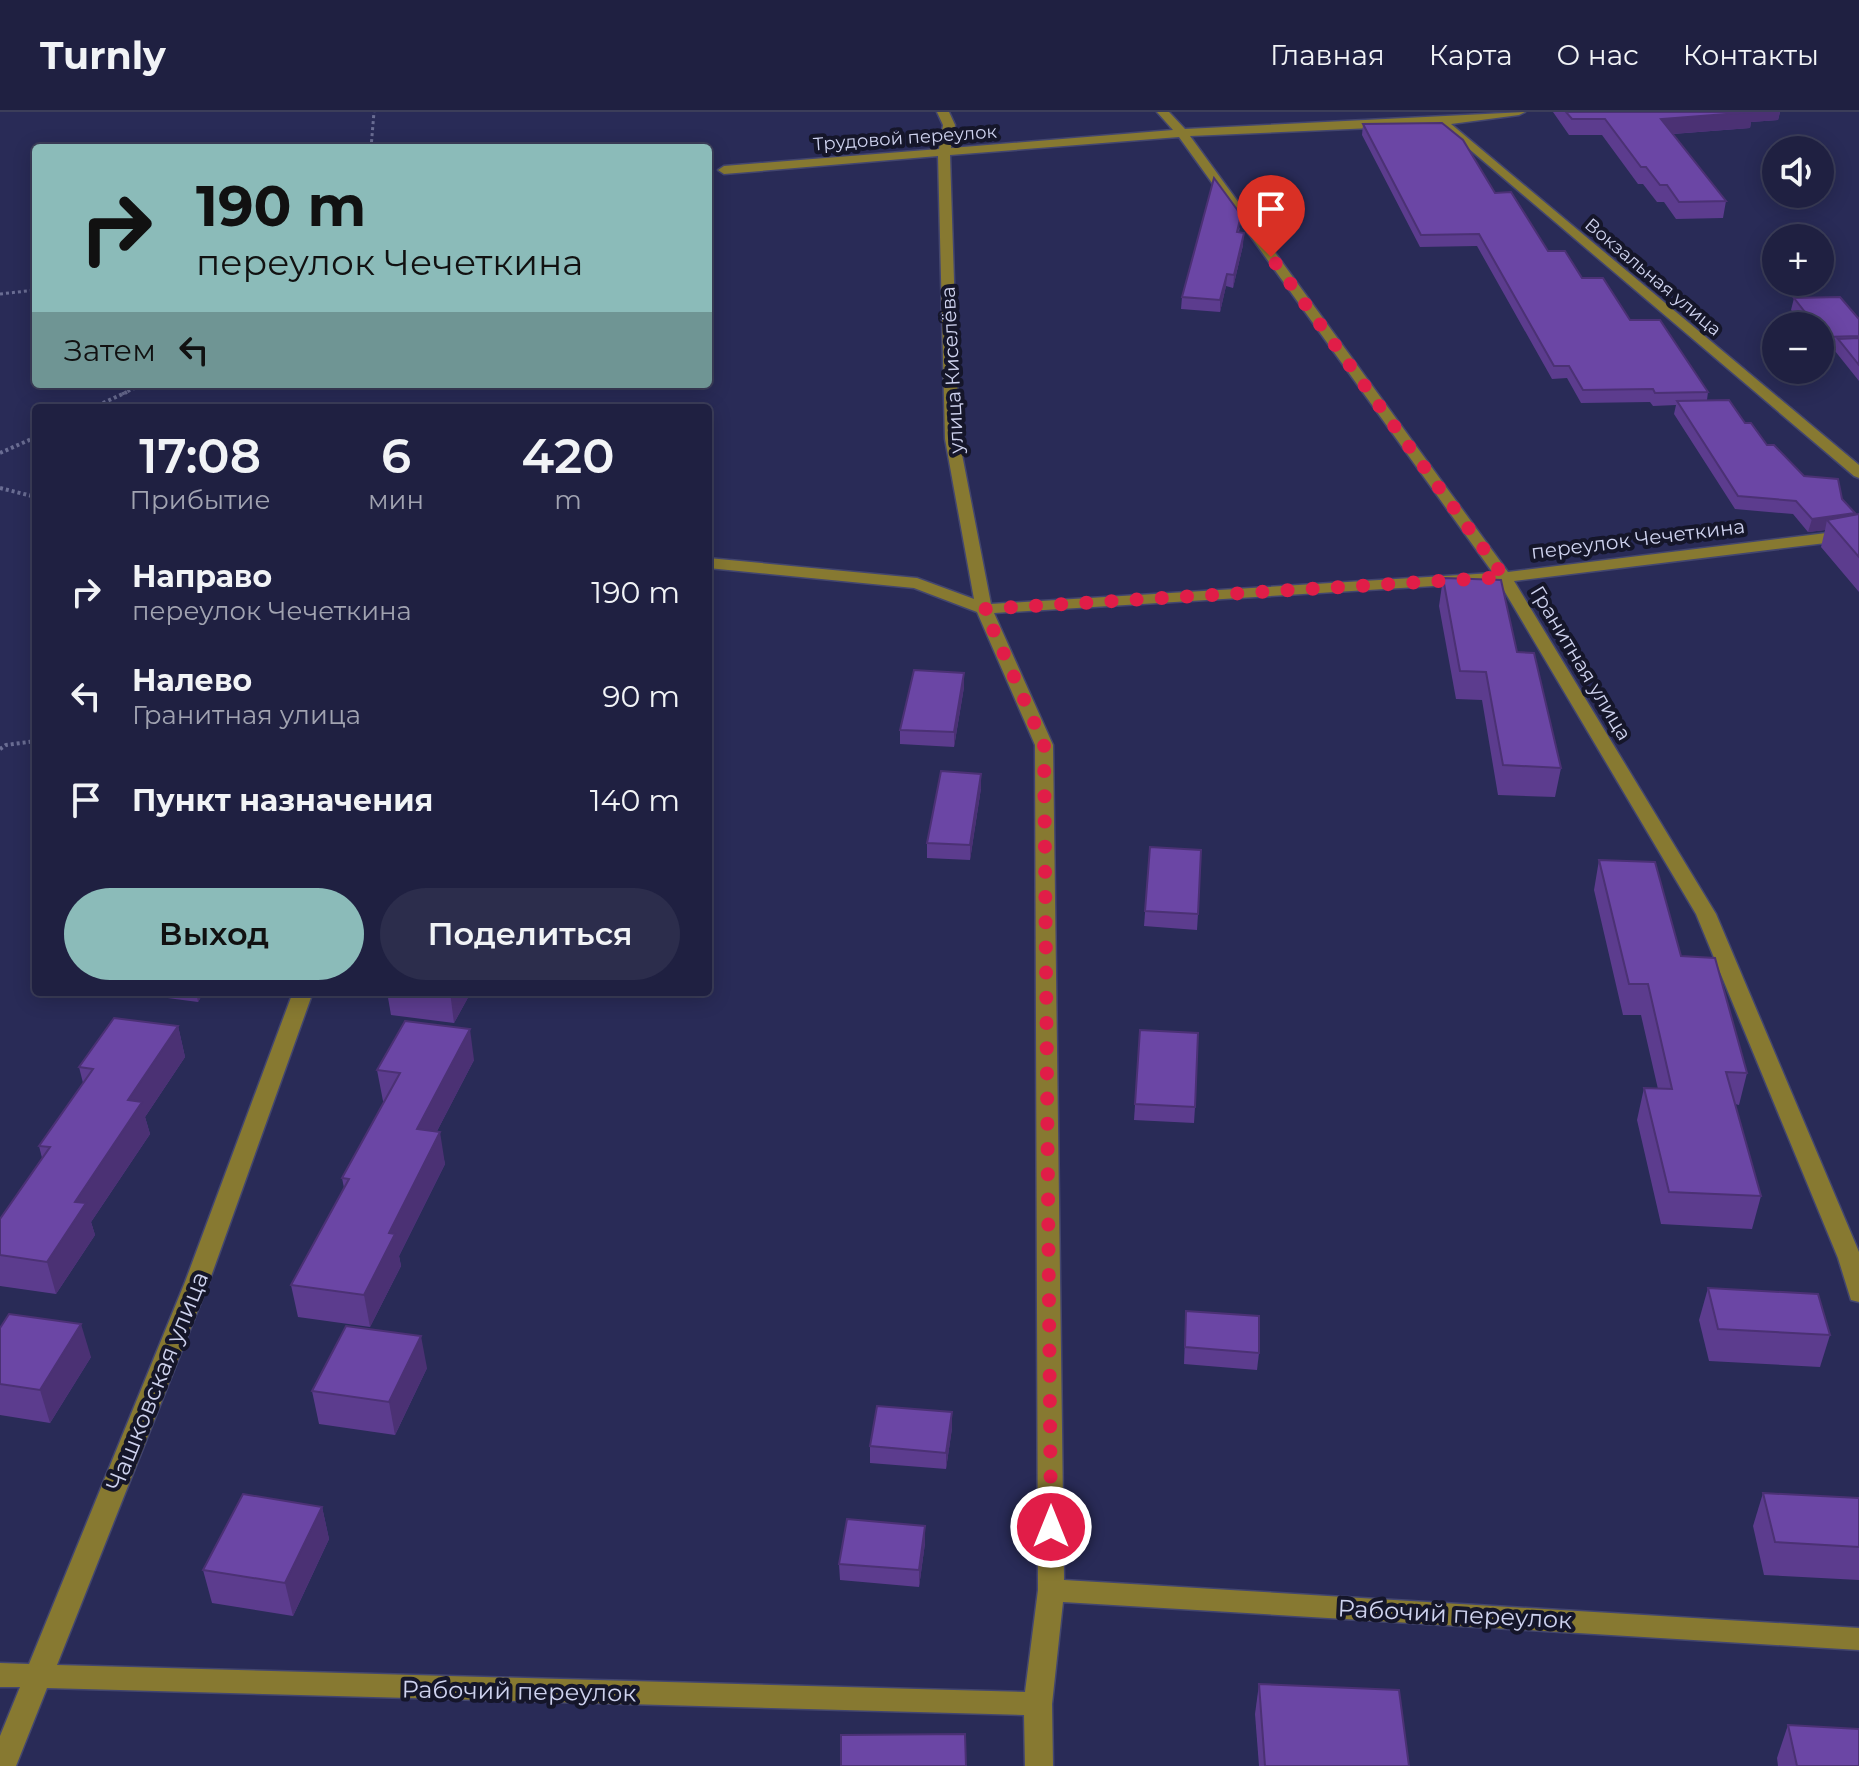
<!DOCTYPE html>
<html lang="ru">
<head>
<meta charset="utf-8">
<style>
	:root { --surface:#1f2041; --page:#2c2d4c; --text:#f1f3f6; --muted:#a1a3b1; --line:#3c3e5a; --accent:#8bbbb9 }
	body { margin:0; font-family:Montserrat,sans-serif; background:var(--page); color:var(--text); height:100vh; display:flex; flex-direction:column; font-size:30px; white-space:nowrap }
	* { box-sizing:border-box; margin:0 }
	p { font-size:26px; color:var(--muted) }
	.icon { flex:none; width:44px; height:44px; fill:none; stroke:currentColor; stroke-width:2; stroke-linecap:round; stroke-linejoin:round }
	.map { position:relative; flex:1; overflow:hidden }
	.panel { position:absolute; left:32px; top:292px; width:680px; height:592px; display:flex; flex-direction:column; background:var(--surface); border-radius:8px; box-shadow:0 4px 20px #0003,0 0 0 2px var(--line) }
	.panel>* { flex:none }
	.guide { position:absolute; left:32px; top:32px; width:680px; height:244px; border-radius:8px; box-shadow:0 4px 20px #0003,0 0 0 2px var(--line); background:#8bbbb9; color:#111; overflow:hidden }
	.buttons { position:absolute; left:1762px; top:24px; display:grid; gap:16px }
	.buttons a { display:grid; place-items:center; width:72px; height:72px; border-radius:50%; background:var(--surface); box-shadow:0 4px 20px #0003,0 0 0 2px var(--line); font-size:40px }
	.pin { position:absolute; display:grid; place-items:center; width:68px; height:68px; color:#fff; margin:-82px -34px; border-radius:50% 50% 50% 0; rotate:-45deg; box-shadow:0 0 8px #0007 }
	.pin .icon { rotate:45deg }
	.me { position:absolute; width:88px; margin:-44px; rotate:0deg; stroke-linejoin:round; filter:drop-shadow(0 0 6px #0008) }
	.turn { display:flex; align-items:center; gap:28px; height:168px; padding:0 32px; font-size:36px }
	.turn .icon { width:104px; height:104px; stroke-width:2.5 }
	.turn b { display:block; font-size:56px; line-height:68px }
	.then { display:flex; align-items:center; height:76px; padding:0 32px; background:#0003; gap:16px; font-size:30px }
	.eta { display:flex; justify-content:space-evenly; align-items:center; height:136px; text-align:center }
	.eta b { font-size:48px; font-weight:600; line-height:56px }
	.button { display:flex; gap:16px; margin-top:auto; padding:16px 32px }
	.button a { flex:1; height:92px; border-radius:48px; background:var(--accent); color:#111; font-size:32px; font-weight:600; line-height:92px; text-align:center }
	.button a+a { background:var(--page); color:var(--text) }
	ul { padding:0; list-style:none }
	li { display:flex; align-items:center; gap:24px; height:104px; padding:0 32px }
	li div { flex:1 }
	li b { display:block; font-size:30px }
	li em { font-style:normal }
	header { display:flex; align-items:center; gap:48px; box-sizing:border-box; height:112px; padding:0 40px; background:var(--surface); border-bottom:2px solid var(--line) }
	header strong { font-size:38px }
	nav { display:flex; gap:44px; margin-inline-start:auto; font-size:28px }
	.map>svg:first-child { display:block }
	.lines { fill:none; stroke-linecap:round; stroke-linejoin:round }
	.minor-casing { stroke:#43466f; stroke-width:3 }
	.path-far1 { stroke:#6a6d93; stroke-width:3; stroke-dasharray:3 3; stroke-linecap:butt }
	.path { stroke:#6a6d93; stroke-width:4; stroke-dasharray:3 3; stroke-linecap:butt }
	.minor { fill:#877931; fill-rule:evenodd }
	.wall { fill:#5c3c8e }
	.shaded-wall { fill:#4b3174 }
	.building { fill:#6b46a5; stroke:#4b3174; stroke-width:2 }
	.route { stroke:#e11d48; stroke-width:14; stroke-dasharray:0 25.2 }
	.labels { text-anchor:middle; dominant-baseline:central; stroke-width:8; stroke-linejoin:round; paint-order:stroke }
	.far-street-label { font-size:18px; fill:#ced2ee; stroke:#15162a }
	.street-label { font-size:20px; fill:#ced2ee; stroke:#15162a }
	.near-street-label { font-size:24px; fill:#ced2ee; stroke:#15162a }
</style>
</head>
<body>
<header>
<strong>Turnly</strong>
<nav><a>Главная</a><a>Карта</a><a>О нас</a><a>Контакты</a></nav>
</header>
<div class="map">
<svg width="1859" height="1654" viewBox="0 0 1859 1654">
	<rect width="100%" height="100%" fill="#292b57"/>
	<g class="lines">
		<defs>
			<path id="minor" d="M937,0H949L955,13L951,36L1173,18L1157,0H1169L1185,17L1525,0L1519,3L1451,12L1859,353V366L1854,364L1441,13L1190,24L1508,460L1859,417V427L1514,469L1716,802L1859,1140V1190L1851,1188L1838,1146L1696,802L1499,470L994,501L1053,633L1064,1468L1859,1516V1538L1063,1490L1052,1592L1053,1654H1025L1024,1603L47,1576L16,1654H0V1624L20,1575H0V1551L29,1552L185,1170L293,880H313L209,1170L57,1553L1025,1580L1038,1478L1035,633L977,500L914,476L708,456V446L917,466L974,487L945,327L938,44L724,62L718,58L724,54L939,37L943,13ZM1179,25L1493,461L991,492L959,327L950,43Z"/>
		</defs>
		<use href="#minor" class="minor-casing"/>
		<g class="path-far1">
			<path d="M371,36L374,0"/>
			<path d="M0,182L36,178"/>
			<path d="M122,282L145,272"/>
		</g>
		<g class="path">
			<path d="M92,296L127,280"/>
			<path d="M0,341L36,325"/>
			<path d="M0,376L36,385"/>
			<path d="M0,637L6,633L36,629"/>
		</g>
		<use href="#minor" class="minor"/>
	</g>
	<g class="wall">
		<path d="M1553,0H1780L1778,8L1751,10L1750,16L1673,22L1726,89L1723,106L1676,107L1664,90H1657L1643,72H1638L1602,23H1569Z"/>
		<path d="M1363,12L1495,81L1548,139L1582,166L1630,208L1708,280L1707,288L1745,311L1767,333L1804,364L1842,387L1854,403L1859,402V480L1821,435L1825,418L1808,420L1793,402L1735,397L1674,302L1676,293L1653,294L1650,290L1581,291L1567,266L1552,267L1477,134L1420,135L1362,23Z"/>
		<path d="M1240,115L1239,120L1243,133L1233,176L1226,174L1220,200L1181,197L1182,185Z"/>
		<path d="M1794,186L1859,207V269L1835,239L1836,237H1822L1820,235V214H1804L1791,198Z"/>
		<path d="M1443,466L1517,540L1561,656L1555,685L1498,683L1482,588L1456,587L1439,494Z"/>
		<path d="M964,561V575L954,635L900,632V618Z"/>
		<path d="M981,676L970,748L927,746V731Z"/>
		<path d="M1150,735L1198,802L1197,818L1144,814Z"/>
		<path d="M1599,748L1681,844L1747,961L1739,993L1735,992L1761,1084L1752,1117L1661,1112L1637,1008L1644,976L1658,977L1641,903H1623L1594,778Z"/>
		<path d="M136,880H204L198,890L137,882Z"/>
		<path d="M387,880H471L454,911L391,903Z"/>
		<path d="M178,914L185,945L145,1005L150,1022L91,1110L95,1123L56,1182L0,1174V1107L42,1046L39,1034L83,971L79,955Z"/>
		<path d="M1140,918L1195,995L1194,1011L1134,1008Z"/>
		<path d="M474,948L437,1019L445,1052L399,1144L401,1154L370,1215L298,1205L291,1173L344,1076L342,1066L384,990L383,989L377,958Z"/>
		<path d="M1708,1176L1830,1223L1820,1255L1709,1249L1699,1208Z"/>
		<path d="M1186,1199L1259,1241L1257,1258L1184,1252Z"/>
		<path d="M0,1216L91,1245L50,1311L0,1303Z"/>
		<path d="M427,1256L395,1323L319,1312L312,1279Z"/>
		<path d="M952,1300V1316L946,1357L870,1351V1334Z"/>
		<path d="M1763,1381L1859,1386V1468L1764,1463L1753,1414Z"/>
		<path d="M322,1395L329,1427L293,1504L212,1491L203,1458Z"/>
		<path d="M925,1414V1431L919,1475L840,1468L839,1452Z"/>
		<path d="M1259,1572L1409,1654H1259L1255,1602Z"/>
		<path d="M1788,1613L1859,1654H1778L1777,1646Z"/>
	</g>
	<g class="shaded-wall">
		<path d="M1744,0H1780L1778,8L1751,10L1750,16L1658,23L1661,7Z"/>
		<path d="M1244,121L1243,133L1233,176L1234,163Z"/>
		<path d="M1227,162L1226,174L1220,200V188Z"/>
		<path d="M1855,401L1851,415L1827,408L1825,418L1808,420L1812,407Z"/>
		<path d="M964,561V575L954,635V620Z"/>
		<path d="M981,662V676L970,748V733Z"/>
		<path d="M196,880H204L198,890Z"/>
		<path d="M450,880H471L454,911Z"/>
		<path d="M178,914L185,945L145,1005L150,1022L91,1110L95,1123L56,1182L47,1150L75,1090L128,988Z"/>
		<path d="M470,917L474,948L422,1048L417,1017Z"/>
		<path d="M440,1020L445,1052L399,1144L401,1154L370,1215L364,1183L389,1121Z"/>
		<path d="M81,1212L91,1245L50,1311L40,1278Z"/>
		<path d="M421,1224L427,1256L395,1323L389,1290Z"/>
		<path d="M952,1300V1316L946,1357V1341Z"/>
		<path d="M322,1395L329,1427L293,1504L285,1471Z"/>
		<path d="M925,1414V1431L919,1475V1458Z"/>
	</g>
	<g class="building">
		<path d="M1566,0H1752L1661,7L1726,89L1679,90L1667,73H1660L1646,55H1641L1605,7H1572Z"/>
		<path d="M1442,11L1463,28L1495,81L1511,80L1548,139H1565L1582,166H1603L1630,208H1660L1708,280L1655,281L1653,277L1583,278L1569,254H1554L1479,122L1421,123L1363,12Z"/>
		<path d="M1214,66L1241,103L1237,120L1244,121L1234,163L1227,162L1220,188L1182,185Z"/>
		<path d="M1840,185L1859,207V224L1825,225L1820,219V214H1816L1794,186Z"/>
		<path d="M1859,226V253L1838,227Z"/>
		<path d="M1729,288L1745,311H1751L1767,333H1774L1804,364L1838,367L1842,387L1855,401L1812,407L1796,389L1738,384L1677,289Z"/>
		<path d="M1859,402V445L1827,408Z"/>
		<path d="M1443,466L1501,468L1517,540L1534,541L1561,656L1503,653L1486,560L1460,559Z"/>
		<path d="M914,558L964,561L954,620L900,618Z"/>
		<path d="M941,659L981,662L970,733L927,731Z"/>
		<path d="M1150,735L1201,738L1198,802L1145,799Z"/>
		<path d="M1599,748L1655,750L1681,844L1715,846L1747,961L1726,960L1761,1084L1669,1080L1644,976L1672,977L1648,872H1629Z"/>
		<path d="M114,906L178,914L128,988L142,990L75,1090L86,1091L47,1150L0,1143V1107L50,1035L39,1034L93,957L79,955Z"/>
		<path d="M405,909L470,917L417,1017L440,1020L389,1121L395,1122L364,1183L291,1173L349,1067L342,1066L400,961L377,958Z"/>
		<path d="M1140,918L1198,921L1195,995L1135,992Z"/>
		<path d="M1708,1176L1818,1182L1830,1223L1718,1217Z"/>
		<path d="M1186,1199L1259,1204V1241L1185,1235Z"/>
		<path d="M9,1202L81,1212L40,1278L0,1272V1216Z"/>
		<path d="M346,1214L421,1224L389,1290L312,1279Z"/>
		<path d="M877,1294L952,1300L946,1341L870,1334Z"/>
		<path d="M1763,1381L1859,1386V1435L1775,1430Z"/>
		<path d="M243,1382L322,1395L285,1471L203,1458Z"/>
		<path d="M847,1407L925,1414L919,1458L839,1452Z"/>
		<path d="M1259,1572L1399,1578L1409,1654H1265Z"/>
		<path d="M1788,1613L1859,1617V1654H1797Z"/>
		<path d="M965,1622L966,1654H841V1623Z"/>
	</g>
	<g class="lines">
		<path class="route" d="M1051,1415L1044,633L984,497L1504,465L1271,145"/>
	</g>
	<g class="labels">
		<g class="far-street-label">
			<text transform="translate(905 26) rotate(-4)">Трудовой переулок</text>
			<text transform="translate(1653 165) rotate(40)">Вокзальная улица</text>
		</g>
		<g class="street-label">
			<text transform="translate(952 258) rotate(-93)">улица Киселёва</text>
			<text transform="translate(1638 427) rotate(-7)">переулок Чечеткина</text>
			<text transform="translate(1581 551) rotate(59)">Гранитная улица</text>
		</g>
		<g class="near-street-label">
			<text transform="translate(157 1269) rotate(-68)">Чашковская улица</text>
			<text transform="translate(1455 1502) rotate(3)">Рабочий переулок</text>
			<text transform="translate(519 1579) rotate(1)">Рабочий переулок</text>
		</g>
	</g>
</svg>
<div class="buttons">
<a><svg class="icon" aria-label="sound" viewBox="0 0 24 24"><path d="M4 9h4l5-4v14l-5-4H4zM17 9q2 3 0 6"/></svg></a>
<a>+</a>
<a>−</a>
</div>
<div class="pin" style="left:1271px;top:145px;background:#d93025"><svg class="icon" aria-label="arrive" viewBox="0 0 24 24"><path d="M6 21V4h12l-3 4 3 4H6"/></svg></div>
<svg class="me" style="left:1051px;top:1415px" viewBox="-20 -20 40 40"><circle r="17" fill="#e11d48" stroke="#fff" stroke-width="3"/><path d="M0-11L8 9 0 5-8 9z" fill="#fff"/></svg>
<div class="guide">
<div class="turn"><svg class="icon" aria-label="right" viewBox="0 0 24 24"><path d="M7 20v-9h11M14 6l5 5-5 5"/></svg><div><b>190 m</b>переулок Чечеткина</div></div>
<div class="then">Затем<svg class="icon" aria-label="left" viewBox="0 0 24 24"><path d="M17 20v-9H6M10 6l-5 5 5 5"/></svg></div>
</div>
<section class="panel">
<div class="eta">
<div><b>17:08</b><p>Прибытие</p></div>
<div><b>6</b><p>мин</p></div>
<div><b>420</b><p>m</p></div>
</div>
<ul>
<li><svg class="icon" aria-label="right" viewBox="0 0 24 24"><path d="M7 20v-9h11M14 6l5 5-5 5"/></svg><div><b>Направо</b><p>переулок Чечеткина</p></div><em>190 m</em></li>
<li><svg class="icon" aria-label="left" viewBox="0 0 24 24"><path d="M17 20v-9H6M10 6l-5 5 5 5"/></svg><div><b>Налево</b><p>Гранитная улица</p></div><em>90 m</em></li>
<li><svg class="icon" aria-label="arrive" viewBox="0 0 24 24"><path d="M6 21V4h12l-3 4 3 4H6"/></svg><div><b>Пункт назначения</b></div><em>140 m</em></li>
</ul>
<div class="button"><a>Выход</a><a>Поделиться</a></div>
</section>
</div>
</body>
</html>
